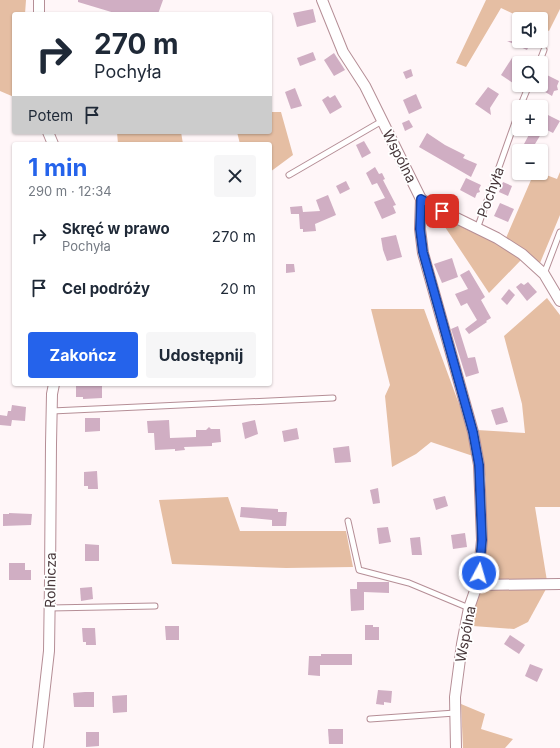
<!DOCTYPE html>
<html lang="pl">
<head>
<meta charset="utf-8">
<style>
	:root { --surface:#fff; --page:#f6f6f7; --text:#1f2937; --muted:#747a83; --accent:#2563eb }
	body { margin:0; font-family:Inter,sans-serif; background:var(--page); color:var(--text); height:100vh; display:flex; flex-direction:column; font-size:15px; white-space:nowrap }
	* { box-sizing:border-box; margin:0 }
	p { font-size:13px; color:var(--muted) }
	.icon { flex:none; width:22px; height:22px; fill:none; stroke:currentColor; stroke-width:2; stroke-linecap:round; stroke-linejoin:round }
	.map { position:relative; flex:1; overflow:hidden }
	.sheet { position:absolute; left:12px; top:142px; width:260px; height:244px; display:flex; flex-direction:column; background:var(--surface); border-radius:4px; box-shadow:0 1px 3px #0004 }
	.sheet>* { flex:none }
	.banner { position:absolute; left:12px; top:12px; width:260px; height:122px; border-radius:4px; box-shadow:0 1px 3px #0004; background:#fff; color:var(--text); overflow:hidden }
	.buttons { position:absolute; left:512px; top:12px; display:grid; gap:8px }
	.buttons a { display:grid; place-items:center; width:36px; height:36px; border-radius:4px; background:var(--surface); box-shadow:0 1px 3px #0004; font-size:20px }
	.pin { position:absolute; display:grid; place-items:center; width:34px; height:34px; color:#fff; margin:-17px; border-radius:8px; box-shadow:0 2px 6px #0006 }
	.me { position:absolute; width:44px; margin:-22px; rotate:6deg; stroke-linejoin:round; filter:drop-shadow(0 0 3px #0008) }
	.turn { display:flex; align-items:center; gap:14px; height:84px; padding:0 16px; font-size:18px }
	.turn .icon { width:52px; height:52px; stroke-width:2.5 }
	.turn b { display:block; font-size:28px; line-height:34px }
	.then { display:flex; align-items:center; height:38px; padding:0 16px; background:#0003; gap:8px; font-size:15px }
	.round { display:grid; place-items:center; flex:none; width:42px; height:42px; border-radius:4px; background:var(--page) }
	.headline { display:flex; align-items:center; justify-content:space-between; height:68px; padding:0 16px }
	h1 { font-size:24px; font-weight:700; line-height:30px; color:var(--accent) }
	.button { display:flex; gap:8px; margin-top:auto; padding:8px 16px }
	.button a { flex:1; height:46px; border-radius:4px; background:var(--accent); color:#fff; font-size:16px; font-weight:700; line-height:46px; text-align:center }
	.button a+a { background:var(--page); color:var(--text) }
	ul { padding:0; list-style:none }
	li { display:flex; align-items:center; gap:12px; height:52px; padding:0 16px }
	li div { flex:1 }
	li b { display:block; font-size:15px }
	li em { font-style:normal }
	.map>svg:first-child { display:block }
	.green { fill:#e5bea3 }
	.building { fill:#d0aec3 }
	.lines { fill:none; stroke-linecap:round; stroke-linejoin:round }
	.service-casing { stroke:#b58e96; stroke-width:7 }
	.minor-casing { stroke:#b58e96; stroke-width:12 }
	.service { stroke:#fff; stroke-width:5 }
	.minor { stroke:#fff; stroke-width:10 }
	.route-casing { stroke:#184099; stroke-width:10 }
	.route { stroke:#2563eb; stroke-width:7 }
	.labels { text-anchor:middle; dominant-baseline:central; stroke-width:3.5; stroke-linejoin:round; paint-order:stroke }
	.street-label { font-size:14px; fill:#463639; stroke:#fff }
</style>
</head>
<body>
<div class="map">
<svg width="560" height="748" viewBox="0 0 560 748">
	<rect width="100%" height="100%" fill="#fff6f8"/>
	<g class="green">
		<path d="M0,0H26L25,14H14V97L0,91Z"/>
		<path d="M486,0H560V9L549,31L541,27V19H524L501,8L466,67L456,63Z"/>
		<path d="M270,112H281L293,155L270,172V144H240L237,132H270Z"/>
		<path d="M117,132H181L183,144H118Z"/>
		<path d="M560,172V215L540,263L506,238L534,173H541L557,179Z"/>
		<path d="M435,212L468,230L494,241L521,260L489,293Z"/>
		<path d="M547,298L560,315V507H535L547,581L482,580L486,527V480L477,430L525,433L522,404L504,336Z"/>
		<path d="M371,309H424L470,434L473,456L431,442L416,454L392,467L385,396L390,385Z"/>
		<path d="M228,497L240,531H346L353,567L286,568L172,564L159,500Z"/>
		<path d="M481,588L546,589L528,622L514,629L473,626L474,605Z"/>
		<path d="M461,704L485,714L481,729L513,739L505,748H463Z"/>
	</g>
	<g class="building">
		<path d="M78,0H163L158,14H118L78,2Z"/>
		<path d="M313,9L316,22L297,27L293,13Z"/>
		<path d="M507,41H525L530,44L527,50Z"/>
		<path d="M313,52L316,60L300,66L297,58Z"/>
		<path d="M334,53L345,70L334,76L324,60Z"/>
		<path d="M512,58L519,62V72L513,83L501,75Z"/>
		<path d="M411,69L413,76L406,79L403,72Z"/>
		<path d="M547,75L559,81L557,86L558,90L554,91L552,96L540,89Z"/>
		<path d="M488,87L499,94L490,108L491,115L475,104Z"/>
		<path d="M295,88L302,106L291,109L285,92Z"/>
		<path d="M416,94L422,108L409,114L403,100Z"/>
		<path d="M335,95L342,107L330,114L322,100L328,96L330,98Z"/>
		<path d="M548,115L560,121L553,133L541,127V117L546,120Z"/>
		<path d="M409,120L413,127L405,131L402,123Z"/>
		<path d="M532,129H544L532,149L524,144Z"/>
		<path d="M427,133L445,145L465,155L463,158L477,164L471,177L419,147Z"/>
		<path d="M364,141L371,153L362,158L356,145Z"/>
		<path d="M375,167L379,174L382,173L385,179L383,180L396,205L393,206L396,213L382,219L374,202L385,198L377,183L372,185L366,173Z"/>
		<path d="M466,178L481,185L479,189L480,192L477,193L475,198L460,190Z"/>
		<path d="M346,181L350,189L340,194L336,186Z"/>
		<path d="M503,182L512,186L508,196L499,192Z"/>
		<path d="M328,195L336,215L315,224L316,231L303,232V229H300L299,214H291L290,207L302,206L303,212L320,211L316,200Z"/>
		<path d="M500,203L514,209L508,222L494,216Z"/>
		<path d="M396,235L402,257L387,261L383,250L381,238Z"/>
		<path d="M452,258L458,277L442,283L434,264Z"/>
		<path d="M286,264H294L295,272L286,273Z"/>
		<path d="M469,270L485,297L481,300L491,318L486,321L487,322L469,334L465,329L477,320L467,303L461,306L455,294L468,289L460,275Z"/>
		<path d="M528,282L537,292L527,301L516,287L521,283L524,285Z"/>
		<path d="M509,289L515,295L507,305L501,299Z"/>
		<path d="M458,326L468,358L475,357L479,373L466,377L451,329Z"/>
		<path d="M102,385V398L83,399V397H76V386Z"/>
		<path d="M12,405L26,407L25,421L12,420L11,426L0,425V415L7,416L8,411H11Z"/>
		<path d="M503,407L508,422L496,425L491,410Z"/>
		<path d="M85,418H100V431L85,432Z"/>
		<path d="M169,420L170,438L196,437V430H206L209,427L211,429H220L221,442L212,443V446L184,447L185,450L175,451V449L155,450L154,433H148L147,421Z"/>
		<path d="M255,420L258,434L245,439L242,423Z"/>
		<path d="M297,428L299,439L284,442L282,431Z"/>
		<path d="M349,446L351,462L335,463L333,448Z"/>
		<path d="M97,471L98,489H88V486H84V472Z"/>
		<path d="M378,488L380,503L373,504L370,490Z"/>
		<path d="M445,496L448,506L436,510L433,499Z"/>
		<path d="M241,507L278,509V512H287L286,526H272V520L240,517Z"/>
		<path d="M9,513L32,514L31,525L3,526V514H9Z"/>
		<path d="M388,527L391,542L379,544L377,528Z"/>
		<path d="M465,533L467,547L453,549L451,535Z"/>
		<path d="M420,537L422,555H412L410,538Z"/>
		<path d="M85,544L99,545V561H85Z"/>
		<path d="M9,563H25V570H31V580H9Z"/>
		<path d="M357,582H389V593L364,592V610L351,611L350,589H357Z"/>
		<path d="M92,587L93,599L81,601L80,588Z"/>
		<path d="M365,625H373V627H379V640H365Z"/>
		<path d="M165,626H179V640H166Z"/>
		<path d="M82,628H95L96,645H86V642H83Z"/>
		<path d="M510,635L525,645L519,654L504,644Z"/>
		<path d="M321,654H352V665H320V676L308,675L309,656H321Z"/>
		<path d="M530,664L543,669L537,682L525,676Z"/>
		<path d="M378,690L392,691L391,703L384,702V705L376,704Z"/>
		<path d="M85,692H94V707H74L73,693Z"/>
		<path d="M127,695V712L113,713L112,696Z"/>
		<path d="M328,729H343V744H329Z"/>
		<path d="M86,732H99V746L86,747Z"/>
	</g>
	<g class="lines">
		<defs>
			<g id="service">
				<path d="M539,63L544,50"/>
				<path d="M520,107L529,85"/>
				<path d="M289,175L382,121"/>
				<path d="M477,229L519,111"/>
				<path d="M544,274L560,232"/>
				<path d="M52,411L333,398"/>
				<path d="M348,521L359,570L409,583L469,608"/>
				<path d="M50,608L155,606"/>
				<path d="M370,719L455,713"/>
			</g>
			<g id="minor">
				<path d="M322,0L343,52L365,86L421,199L420,229L423,253L473,432L479,465L482,540L480,560L477,585L469,608L462,644L455,697L456,748"/>
				<path d="M39,14V0"/>
				<path d="M48,132L53,144"/>
				<path d="M421,199L442,211L497,238L522,254L544,274L560,301"/>
				<path d="M477,585L560,584"/>
				<path d="M38,748L49,651L50,580L51,444L52,394L54,384"/>
			</g>
		</defs>
		<use href="#service" class="service-casing"/>
		<use href="#minor" class="minor-casing"/>
		<use href="#service" class="service"/>
		<use href="#minor" class="minor"/>
	</g>
	<g class="lines">
		<defs>
			<path id="route" d="M442,211L421,199L420,229L423,252L473,432L479,465L482,540L479,573"/>
		</defs>
		<use href="#route" class="route-casing"/>
		<use href="#route" class="route"/>
	</g>
	<g class="labels">
		<g class="street-label">
			<text transform="translate(400 156) rotate(63)">Wspólna</text>
			<text transform="translate(490 192) rotate(-70)">Pochyła</text>
			<text transform="translate(50 580) rotate(-89)">Rolnicza</text>
			<text transform="translate(465 634) rotate(-79)">Wspólna</text>
		</g>
	</g>
</svg>
<div class="buttons">
<a><svg class="icon" aria-label="sound" viewBox="0 0 24 24"><path d="M4 9h4l5-4v14l-5-4H4zM17 9q2 3 0 6"/></svg></a>
<a><svg class="icon" aria-label="search" viewBox="0 0 24 24"><circle cx="10" cy="10" r="6"/><path d="M15 15l6 6"/></svg></a>
<a>+</a>
<a>−</a>
</div>
<div class="pin" style="left:442px;top:211px;background:#d93025"><svg class="icon" aria-label="arrive" viewBox="0 0 24 24"><path d="M6 21V4h12l-3 4 3 4H6"/></svg></div>
<svg class="me" style="left:479px;top:573px" viewBox="-20 -20 40 40"><circle r="17" fill="#2563eb" stroke="#fff" stroke-width="3"/><path d="M0-11L8 9 0 5-8 9z" fill="#fff"/></svg>
<div class="banner">
<div class="turn"><svg class="icon" aria-label="right" viewBox="0 0 24 24"><path d="M7 20v-9h11M14 6l5 5-5 5"/></svg><div><b>270 m</b>Pochyła</div></div>
<div class="then">Potem<svg class="icon" aria-label="arrive" viewBox="0 0 24 24"><path d="M6 21V4h12l-3 4 3 4H6"/></svg></div>
</div>
<section class="sheet">
<div class="headline"><div><h1>1 min</h1><p>290 m · 12:34</p></div><a class="round"><svg class="icon" aria-label="close" viewBox="0 0 24 24"><path d="M6 6l12 12M18 6L6 18"/></svg></a></div>
<ul>
<li><svg class="icon" aria-label="right" viewBox="0 0 24 24"><path d="M7 20v-9h11M14 6l5 5-5 5"/></svg><div><b>Skręć w prawo</b><p>Pochyła</p></div><em>270 m</em></li>
<li><svg class="icon" aria-label="arrive" viewBox="0 0 24 24"><path d="M6 21V4h12l-3 4 3 4H6"/></svg><div><b>Cel podróży</b></div><em>20 m</em></li>
</ul>
<div class="button"><a>Zakończ</a><a>Udostępnij</a></div>
</section>
</div>
</body>
</html>
